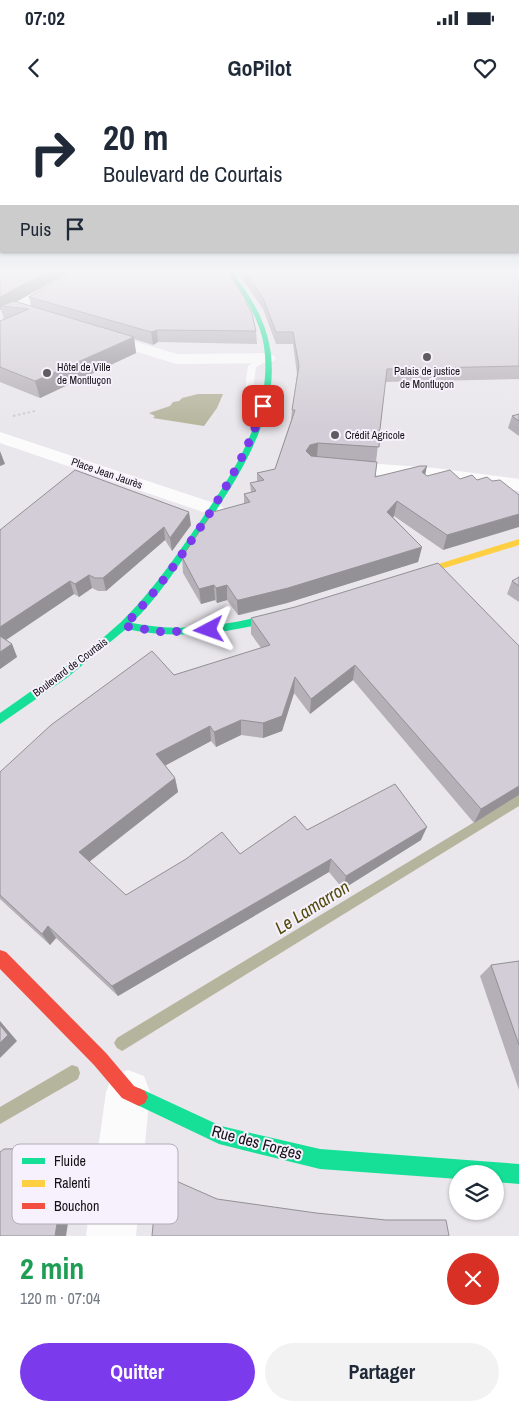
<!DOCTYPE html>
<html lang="fr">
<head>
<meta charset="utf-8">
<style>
	:root { --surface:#fff; --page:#f2f2f3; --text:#1f2937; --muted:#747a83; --accent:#7c3aed }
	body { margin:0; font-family:"Archivo Narrow",sans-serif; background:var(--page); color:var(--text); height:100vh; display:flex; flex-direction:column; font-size:19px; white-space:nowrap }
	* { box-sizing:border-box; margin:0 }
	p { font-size:16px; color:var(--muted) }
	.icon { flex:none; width:28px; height:28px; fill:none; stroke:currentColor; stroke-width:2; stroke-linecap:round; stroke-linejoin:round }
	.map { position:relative; height:1136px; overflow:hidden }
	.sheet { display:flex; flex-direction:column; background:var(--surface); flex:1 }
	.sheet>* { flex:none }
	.hud { position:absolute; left:0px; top:0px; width:520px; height:152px; box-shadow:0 1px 4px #0004; background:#fff; color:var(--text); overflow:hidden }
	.fabs { position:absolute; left:449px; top:1065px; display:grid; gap:10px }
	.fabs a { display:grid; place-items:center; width:55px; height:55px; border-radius:50%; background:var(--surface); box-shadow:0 1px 4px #0004; font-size:25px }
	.pin { position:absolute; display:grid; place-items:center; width:42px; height:42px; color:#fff; margin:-21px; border-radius:10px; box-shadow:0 2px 8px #0006 }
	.me { position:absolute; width:55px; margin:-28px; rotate:266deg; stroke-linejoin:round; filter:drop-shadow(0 0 4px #0008) }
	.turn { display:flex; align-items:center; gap:18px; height:105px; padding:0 20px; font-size:22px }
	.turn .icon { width:65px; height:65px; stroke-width:2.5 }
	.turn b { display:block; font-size:35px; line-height:42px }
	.then { display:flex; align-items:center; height:48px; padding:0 20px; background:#0003; gap:10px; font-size:19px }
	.round { display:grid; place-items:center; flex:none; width:52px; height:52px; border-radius:26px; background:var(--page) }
	.headline { display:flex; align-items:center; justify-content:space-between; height:85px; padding:0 20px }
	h1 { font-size:30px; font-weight:700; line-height:38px; color:#1e9e55 }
	.cta { display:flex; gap:10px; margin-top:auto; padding:10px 20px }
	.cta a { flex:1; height:58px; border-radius:30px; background:var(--accent); color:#fff; font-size:20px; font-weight:700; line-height:58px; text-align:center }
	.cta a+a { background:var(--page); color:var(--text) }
	.status { display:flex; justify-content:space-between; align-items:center; height:35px; padding:0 25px; background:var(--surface); direction:ltr }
	.status svg { height:14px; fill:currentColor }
	header { display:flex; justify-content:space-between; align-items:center; height:65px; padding:0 20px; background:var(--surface); font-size:22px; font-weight:700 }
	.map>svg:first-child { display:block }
	.water { fill:#b5b49c }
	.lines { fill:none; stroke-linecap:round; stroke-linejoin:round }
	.stream { fill:#b5b49c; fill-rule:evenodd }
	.path { stroke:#cecccf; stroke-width:2; stroke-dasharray:2.5 2.5; stroke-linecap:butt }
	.lane { fill:#fcfbfc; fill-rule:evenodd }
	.street { fill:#fcfbfc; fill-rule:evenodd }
	.fast { fill:#16e098; fill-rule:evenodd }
	.slow { fill:#ffcf43; fill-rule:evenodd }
	.jam { fill:#f24e42; fill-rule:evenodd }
	.wall { fill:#b5b0b8 }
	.shaded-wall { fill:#939096 }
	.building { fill:#d2cdd6; stroke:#939096 }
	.route { stroke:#7c3aed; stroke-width:9; stroke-dasharray:0 16.2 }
	.poi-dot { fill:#5f5c61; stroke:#f7f0fd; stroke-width:2 }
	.labels { text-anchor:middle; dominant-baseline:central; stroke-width:4; stroke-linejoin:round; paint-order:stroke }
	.far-poi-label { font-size:11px; fill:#151216; stroke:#f7f0fd; text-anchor:start }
	.far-street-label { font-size:11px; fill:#151216; stroke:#f7f0fd }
	.near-street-label { font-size:16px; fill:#151216; stroke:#f7f0fd }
	.near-water-label { font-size:18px; font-style:italic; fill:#504c0a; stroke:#f7f0fd }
	.key { fill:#f7f0fd; stroke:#b3adb8; stroke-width:1 }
	.key-label { font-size:14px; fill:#151216 }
</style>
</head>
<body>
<div class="status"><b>07:02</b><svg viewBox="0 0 49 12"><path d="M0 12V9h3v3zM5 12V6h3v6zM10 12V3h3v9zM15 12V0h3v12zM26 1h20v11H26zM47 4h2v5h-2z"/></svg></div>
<header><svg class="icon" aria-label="back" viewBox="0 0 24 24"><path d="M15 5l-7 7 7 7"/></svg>GoPilot<svg class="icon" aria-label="heart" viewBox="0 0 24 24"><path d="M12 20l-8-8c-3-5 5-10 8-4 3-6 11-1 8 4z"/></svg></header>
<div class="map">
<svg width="519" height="1136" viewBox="0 0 519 1136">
	<rect width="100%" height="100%" fill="#e9e6ec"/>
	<path class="water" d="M198,294H223L217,308L204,326L153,318L155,316L149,313L170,306L173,302L179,301L182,298Z"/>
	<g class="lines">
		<g class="stream">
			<path d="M519,695V706L127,948L122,951L117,948L114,943L117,938Z"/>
			<path d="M72,965L78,967L80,973L78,979L0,1024V1007Z"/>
		</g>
		<path class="path" d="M13,316L35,311"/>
		<path class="lane" d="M265,256L272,258L256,267L253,290L267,305L263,308L260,307L245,290L248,266Z"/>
		<g class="street">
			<path d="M80,169H95C81,184 51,194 33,203C27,207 24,212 17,214L10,210L23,198L37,193Z"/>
			<path d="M99,231L177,254L268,253L273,255L276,258L273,261L268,263L176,264L94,238L92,235L94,232Z"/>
			<path d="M0,332L220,405L224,409L220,413L213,415L206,413L0,343Z"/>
			<path d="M339,361L435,368L519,379V391L435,380L332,371L329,367L332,363Z"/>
			<path d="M128,970L144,976L150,992L136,1136H86L106,992L112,976Z"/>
		</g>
		<g class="fast">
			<path d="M225,169H230C245,189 260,210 267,235C287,305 241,374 203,430C181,462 160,495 132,523C186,534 237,524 288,509L293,513L292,516C236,532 183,541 126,529L68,577L0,624V613C41,584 84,556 121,522C148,496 169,466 190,436C228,381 274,317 264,246C259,217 242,192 225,169Z"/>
			<path d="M139,988L221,1026L320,1049L519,1064V1084L495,1082V1074H458V1079L320,1069L219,1044L133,1003L130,997L133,991Z"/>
		</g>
		<path class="slow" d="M519,439V445L409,479L406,480L401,477L403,475Z"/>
		<path class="jam" d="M0,850L6,852L106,953L134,986L145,991L148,997L145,1003L139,1006L122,998L94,965L0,869Z"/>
	</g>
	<g class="wall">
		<path d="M0,169H76L16,202L31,206L29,197L256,231L257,244L158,242L153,245L134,239L136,253L40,298L0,282V221L4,219L1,209L0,210Z"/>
		<path d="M235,169H519V279L385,282L376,362L328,358L375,377L425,375L427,376L460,379L472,375L443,450L394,416L393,417L422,447L418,462L287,503L240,515H238L227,500L217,503L215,500L201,504L183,473L182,457L244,404V394L251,392L250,383L257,382V373L275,369L291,321L292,310L297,274L293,244H276L263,209Z"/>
		<path d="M519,314V336L508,328L512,316Z"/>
		<path d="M191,425L172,451L165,440L106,491H98L92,488L79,497L74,494L6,540L12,544L17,557L0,569V430Z"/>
		<path d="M519,477V502L507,494L512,481Z"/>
		<path d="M295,507L519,695L474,723L353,580L310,614L294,593L282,631L263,638L241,635L216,647L211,641L165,665L175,678L178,692L89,762L126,795L307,730L421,740L343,789L329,772L118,896L56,838L50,845L0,799V672L174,575L261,548L251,534V518Z"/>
		<path d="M519,861V990L480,876L491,865Z"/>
	</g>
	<g class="shaded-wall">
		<path d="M53,169H76L6,207L1,206V209L0,210V197Z"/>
		<path d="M157,230L158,242L153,245L151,232Z"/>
		<path d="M134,237L136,253L40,298L35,281Z"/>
		<path d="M318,343L317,357L309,359L306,351L310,345Z"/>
		<path d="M0,351L5,364L0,366Z"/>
		<path d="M427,366L424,381L422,372Z"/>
		<path d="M397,401L394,416L385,427L387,412Z"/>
		<path d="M189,412L191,425L172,451L170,438Z"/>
		<path d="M519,414V427L443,450L447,435Z"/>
		<path d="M164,427L165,440L106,491L103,478Z"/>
		<path d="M422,447L418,462L287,503L238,515L237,500Z"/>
		<path d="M89,475L92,488L79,497L75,484Z"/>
		<path d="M70,481L74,494L0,544V527Z"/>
		<path d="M214,485L215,500L201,504L199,489Z"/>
		<path d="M227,485V500L217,503L216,488Z"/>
		<path d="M12,544L17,557L0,569V552Z"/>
		<path d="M355,565L353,580L310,614L311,599Z"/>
		<path d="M295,577L294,593L282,631L263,638V623Z"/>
		<path d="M241,620V635L216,647L214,632Z"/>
		<path d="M210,626L211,641L159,669L156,654Z"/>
		<path d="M175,678L178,692L85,765L79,752Z"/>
		<path d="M519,686V695L474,723L481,709Z"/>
		<path d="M427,727L421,740L343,789L346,776Z"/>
		<path d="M331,759L329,772L118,896L112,886Z"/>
		<path d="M48,826L56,838L50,845L42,834Z"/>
		<path d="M0,921L17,941L0,958Z"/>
		<path d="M53,1048L64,1052L76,1071L66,1136H55Z"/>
	</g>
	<g class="building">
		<path d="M0,169H53L0,197Z"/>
		<path d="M78,169H226L243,195L252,214L256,231L157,230L151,232L29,197Z"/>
		<path d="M243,169H432L447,170L472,169H519V266L387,269L380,329L377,335L380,334L379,347L318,343L310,345L306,351L311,356L377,362L375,377L420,366H427L422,372L427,376L450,370L460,379L472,375L477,380L487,377L492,381L500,380L519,395V414L447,435L397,401L387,412L422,447L288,488L239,500H237L227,485L216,488L214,485L199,489L182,457L213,412L250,402L244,394L256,391L250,383L264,380L257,373L275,369L295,310H292L299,266L293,232H276L263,198Z"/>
		<path d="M14,201L134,237L35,281L0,267V221L29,209L1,206Z"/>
		<path d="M519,314V321L512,316Z"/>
		<path d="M75,370L189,412L170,438L164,427L103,478H95L89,475L75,484L70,481L0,527V430Z"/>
		<path d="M438,463L519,546V686L481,709L355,565L311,599L295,577L282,616L263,623L241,620L214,632L210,626L156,654L175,678L79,752L126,795L186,759L222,732L240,754L295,716L307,730L395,684L427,727L346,776L331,759L112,886L48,826L42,834L0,795V672L51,625L152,551L174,575L270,545L251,518L295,507Z"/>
		<path d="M519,477V486L512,481Z"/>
		<path d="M0,536L12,544L0,552Z"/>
		<path d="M519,861V945L491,865Z"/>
		<path d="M0,925L8,935L0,943Z"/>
		<path d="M53,1048L66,1068L55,1136H0V1052L4,1049Z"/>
		<path d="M158,1073L217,1099L316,1113L386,1120H446L449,1136H152Z"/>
	</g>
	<linearGradient id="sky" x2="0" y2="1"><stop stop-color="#93b4ca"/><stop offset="0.52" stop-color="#f5f4f6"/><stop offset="1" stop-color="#f5f4f6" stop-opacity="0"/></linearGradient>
	<rect width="519" height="328" fill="url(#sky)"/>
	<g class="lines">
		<path class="route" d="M209,530L163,532L124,526C149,500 171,471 191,441C220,399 247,355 263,306"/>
	</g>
	<g class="poi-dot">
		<circle cx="427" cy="257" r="5"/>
		<circle cx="47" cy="273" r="5"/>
		<circle cx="335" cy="335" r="5"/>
	</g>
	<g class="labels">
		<g class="far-poi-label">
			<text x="57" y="267">Hôtel de Ville<tspan x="57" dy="13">de Montluçon</tspan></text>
			<text x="427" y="271" text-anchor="middle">Palais de justice<tspan x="427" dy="13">de Montluçon</tspan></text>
			<text x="345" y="335">Crédit Agricole</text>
		</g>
		<g class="far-street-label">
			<text transform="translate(107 373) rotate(19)">Place Jean Jaurès</text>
			<text transform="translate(70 567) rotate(-37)">Boulevard de Courtais</text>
		</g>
		<g class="near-street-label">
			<text transform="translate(257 1042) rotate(15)">Rue des Forges</text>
		</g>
		<g class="near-water-label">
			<text transform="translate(312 807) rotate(-32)">Le Lamarron</text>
		</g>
	</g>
	<rect x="12" y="1044" width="166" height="80" rx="8" class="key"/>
	<rect x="22" y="1058" width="23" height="6" fill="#16e098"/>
	<rect x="22" y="1080" width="23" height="7" fill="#ffcf43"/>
	<rect x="22" y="1103" width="23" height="6" fill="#f24e42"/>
	<g class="key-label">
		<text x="54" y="1066">Fluide</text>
		<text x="54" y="1088">Ralenti</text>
		<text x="54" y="1111">Bouchon</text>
	</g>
</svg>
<div class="fabs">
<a><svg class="icon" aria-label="layers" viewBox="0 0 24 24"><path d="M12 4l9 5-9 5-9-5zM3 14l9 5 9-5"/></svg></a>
</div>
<div class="pin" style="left:263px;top:306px;background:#d93025"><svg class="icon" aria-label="arrive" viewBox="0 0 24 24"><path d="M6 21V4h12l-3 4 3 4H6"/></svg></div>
<svg class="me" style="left:209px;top:530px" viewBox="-20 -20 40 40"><path d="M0-17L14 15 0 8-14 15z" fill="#7c3aed" stroke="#fff" stroke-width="4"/></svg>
<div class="hud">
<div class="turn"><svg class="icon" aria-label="right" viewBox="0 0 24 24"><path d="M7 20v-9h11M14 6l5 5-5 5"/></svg><div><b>20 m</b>Boulevard de Courtais</div></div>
<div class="then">Puis<svg class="icon" aria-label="arrive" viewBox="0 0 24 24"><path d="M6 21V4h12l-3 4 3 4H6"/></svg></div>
</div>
</div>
<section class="sheet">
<div class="headline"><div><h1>2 min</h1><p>120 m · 07:04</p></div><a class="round" style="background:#d93025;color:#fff"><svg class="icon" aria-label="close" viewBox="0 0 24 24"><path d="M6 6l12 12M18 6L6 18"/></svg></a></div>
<div class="cta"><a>Quitter</a><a>Partager</a></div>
</section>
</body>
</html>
